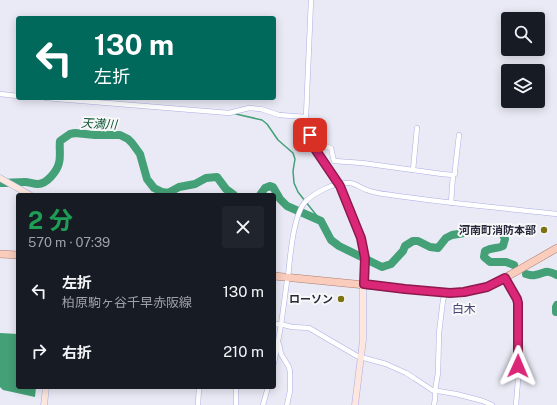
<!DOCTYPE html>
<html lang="ja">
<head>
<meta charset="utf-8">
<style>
	:root { --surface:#171b24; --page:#20242c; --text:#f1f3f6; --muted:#9ea1a6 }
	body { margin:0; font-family:"Public Sans","Noto Sans JP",sans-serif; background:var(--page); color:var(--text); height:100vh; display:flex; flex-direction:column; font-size:15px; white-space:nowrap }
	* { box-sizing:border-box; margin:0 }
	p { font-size:13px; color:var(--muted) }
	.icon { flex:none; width:22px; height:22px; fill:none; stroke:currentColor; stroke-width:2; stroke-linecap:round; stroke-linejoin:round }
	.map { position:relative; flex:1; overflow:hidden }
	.sheet { position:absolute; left:16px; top:193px; width:260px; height:196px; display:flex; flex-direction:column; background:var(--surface); border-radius:4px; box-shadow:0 2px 10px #0003 }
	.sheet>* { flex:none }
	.guide { position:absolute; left:16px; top:16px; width:260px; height:84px; border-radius:4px; box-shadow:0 2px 10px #0003; background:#00695c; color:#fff; overflow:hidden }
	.controls { position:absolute; left:501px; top:12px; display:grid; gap:8px }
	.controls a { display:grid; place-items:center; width:44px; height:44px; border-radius:4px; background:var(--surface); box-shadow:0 2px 10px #0003; font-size:20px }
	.pin { position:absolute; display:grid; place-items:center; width:34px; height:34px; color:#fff; margin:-17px; border-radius:8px; box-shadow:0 2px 6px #0006 }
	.me { position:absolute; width:44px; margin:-22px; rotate:1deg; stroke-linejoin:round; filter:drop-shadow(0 0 3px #0008) }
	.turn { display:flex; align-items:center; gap:14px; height:84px; padding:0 12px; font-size:18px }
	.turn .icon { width:52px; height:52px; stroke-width:2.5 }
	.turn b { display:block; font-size:28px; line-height:34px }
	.round { display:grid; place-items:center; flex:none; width:42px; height:42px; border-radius:4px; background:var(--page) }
	.summary { display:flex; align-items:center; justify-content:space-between; height:68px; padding:0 12px }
	h1 { font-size:24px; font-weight:700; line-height:30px; color:#1e9e55 }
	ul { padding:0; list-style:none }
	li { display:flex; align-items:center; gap:12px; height:60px; padding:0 12px }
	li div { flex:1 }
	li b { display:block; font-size:15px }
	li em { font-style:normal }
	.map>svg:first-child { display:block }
	.water { fill:#44a076 }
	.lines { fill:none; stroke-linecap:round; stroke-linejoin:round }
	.stream { stroke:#44a076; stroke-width:1.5 }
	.river { stroke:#44a076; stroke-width:8 }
	.street-casing { stroke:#abafe4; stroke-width:5.5 }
	.secondary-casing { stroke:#abafe4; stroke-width:7 }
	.primary-casing { stroke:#ad7c72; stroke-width:8 }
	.street { stroke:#fff; stroke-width:4.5 }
	.secondary { stroke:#fce6dd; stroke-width:6 }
	.primary { stroke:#f9ccbc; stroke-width:7 }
	.route-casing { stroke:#8e194d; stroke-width:10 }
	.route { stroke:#db2777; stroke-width:7 }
	.poi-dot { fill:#7e7111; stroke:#f8f8f8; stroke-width:1.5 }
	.labels { text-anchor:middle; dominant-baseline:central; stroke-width:4; stroke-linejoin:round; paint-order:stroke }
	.poi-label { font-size:11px; font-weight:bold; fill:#27283d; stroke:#f8f8f8; text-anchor:end }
	.water-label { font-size:12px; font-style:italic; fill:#085336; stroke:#f8f8f8 }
	.neighbourhood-label { font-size:12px; fill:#464775; stroke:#f8f8f8 }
</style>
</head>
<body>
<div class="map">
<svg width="557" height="405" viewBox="0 0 557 405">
	<rect width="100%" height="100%" fill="#e9eaf5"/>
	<path class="water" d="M0,333L18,334V387H36L35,397L3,390L0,387Z"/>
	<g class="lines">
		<path class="stream" d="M236,114L262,120L267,124L278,140L293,153L295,159L293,171L294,183L298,192L321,221"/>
		<g class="river">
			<path d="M0,183C8,183 17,182 25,182C29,182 33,184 38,184C47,184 57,171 59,163C61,156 59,148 60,141L70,134L75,133L95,135H120L128,139L132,143L140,154L147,179L154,188L162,192L168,193L179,187L195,184L206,178L217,177L226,189L234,195"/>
			<path d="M260,195L265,188L270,186L273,187L280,199L287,206L321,221L331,240L339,246L382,267L391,264L403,251L405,246L413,241H418L430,247L438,248L446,238L452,235L489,229L502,233L505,239L503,246C497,249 493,247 485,251L484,257L490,262H506L514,265"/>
			<path d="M526,274C529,275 532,276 535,275C547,273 544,269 557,275"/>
			<path d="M557,305L556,307V312H557"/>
		</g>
		<defs>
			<g id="street">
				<path d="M311,0L306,117L310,135L315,149L339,184"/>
				<path d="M0,94L18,96"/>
				<path d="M46,98L229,113L249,108L261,109L279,115L306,117"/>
				<path d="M313,143H315L331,148L334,161L362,163L442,174L453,175"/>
				<path d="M413,170L417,128"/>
				<path d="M451,203L453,175L455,174V170L459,135"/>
				<path d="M505,278L517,299L518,303V380L516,405"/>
				<path d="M274,324L284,325L292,327L309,328L357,356L386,364L406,373L414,378L432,390L456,394L483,401L492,405"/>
				<path d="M279,344L281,354L289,367L290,372V391L287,405"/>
				<path d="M274,363L281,325L287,281L288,277C290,258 293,214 306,201C316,192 333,183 347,183C355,182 360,188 367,190C374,193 383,194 391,195C446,203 501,208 557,214"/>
				<path d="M236,389V405"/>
				<path d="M198,405L199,387"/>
				<path d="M263,405L268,387"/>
				<path d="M434,405L435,399V391L438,373L439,333L443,300L446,292"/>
			</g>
			<g id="secondary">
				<path d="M0,178L30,195"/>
				<path d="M339,184L361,238L364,251L365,258L363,291V340L355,405"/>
				<path d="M44,405L46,387"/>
			</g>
			<g id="primary">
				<path d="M0,254L18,255"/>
				<path d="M274,276L405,289L449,293L464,292L476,290L496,283L557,248"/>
			</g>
		</defs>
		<use href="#street" class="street-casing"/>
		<use href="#secondary" class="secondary-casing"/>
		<use href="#primary" class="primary-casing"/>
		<use href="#street" class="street"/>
		<use href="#secondary" class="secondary"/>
		<use href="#primary" class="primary"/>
	</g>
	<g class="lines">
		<defs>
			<path id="route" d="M310,135L315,149L340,186L361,238L365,258L364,284L405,289L450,293L464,292L487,287L505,278L517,299L518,303V366"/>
		</defs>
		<use href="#route" class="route-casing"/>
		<use href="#route" class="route"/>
	</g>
	<g class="poi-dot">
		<circle cx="544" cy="230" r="4"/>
		<circle cx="341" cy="299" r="4"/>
	</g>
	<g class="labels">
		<g class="poi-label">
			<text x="536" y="230">河南町消防本部</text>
			<text x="333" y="299">ローソン</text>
		</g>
		<g class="water-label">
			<text transform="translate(99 124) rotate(3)">天満川</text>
		</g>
		<g class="neighbourhood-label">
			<text x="464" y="309">白木</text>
		</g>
	</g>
</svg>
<div class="controls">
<a><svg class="icon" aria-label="search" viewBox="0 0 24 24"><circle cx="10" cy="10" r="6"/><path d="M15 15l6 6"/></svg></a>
<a><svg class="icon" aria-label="layers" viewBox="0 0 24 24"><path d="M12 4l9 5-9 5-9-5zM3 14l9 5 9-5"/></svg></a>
</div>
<div class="pin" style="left:310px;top:135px;background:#d93025"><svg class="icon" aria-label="arrive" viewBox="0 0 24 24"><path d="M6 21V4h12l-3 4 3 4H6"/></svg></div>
<svg class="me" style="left:518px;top:366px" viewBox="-20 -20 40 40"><path d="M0-17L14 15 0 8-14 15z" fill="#db2777" stroke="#fff" stroke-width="4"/></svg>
<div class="guide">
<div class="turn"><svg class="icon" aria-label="left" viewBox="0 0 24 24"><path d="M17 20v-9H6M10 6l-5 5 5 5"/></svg><div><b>130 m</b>左折</div></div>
</div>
<section class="sheet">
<div class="summary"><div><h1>2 分</h1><p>570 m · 07:39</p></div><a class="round"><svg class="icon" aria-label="close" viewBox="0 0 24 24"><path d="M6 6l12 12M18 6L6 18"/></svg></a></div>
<ul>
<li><svg class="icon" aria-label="left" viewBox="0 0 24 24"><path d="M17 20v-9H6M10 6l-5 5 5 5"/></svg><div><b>左折</b><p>柏原駒ヶ谷千早赤阪線</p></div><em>130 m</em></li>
<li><svg class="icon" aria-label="right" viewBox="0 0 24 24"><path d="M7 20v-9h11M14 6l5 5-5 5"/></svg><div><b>右折</b></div><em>210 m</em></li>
</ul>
</section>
</div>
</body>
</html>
